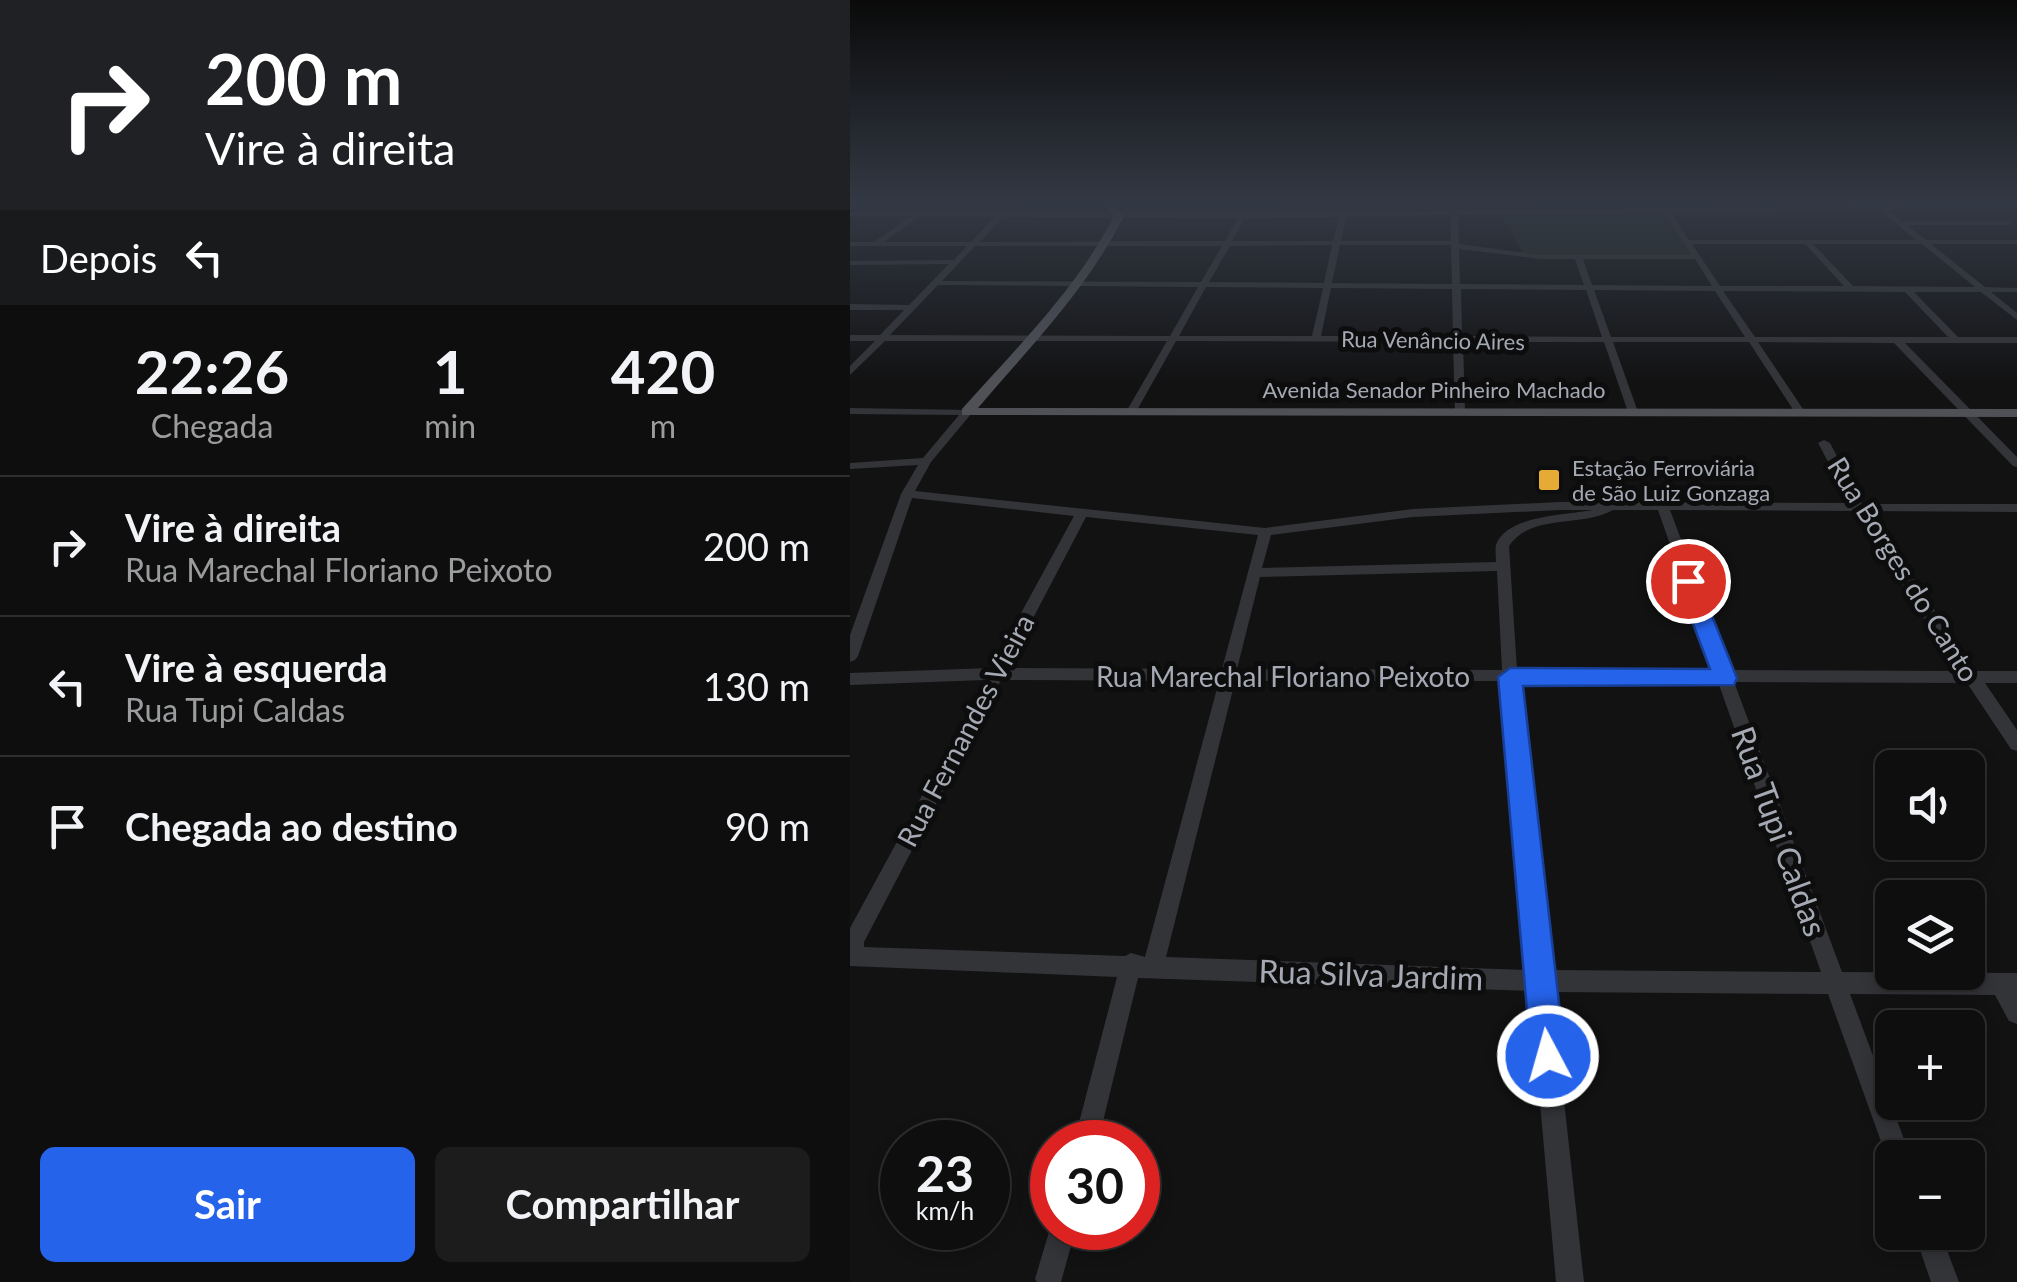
<!DOCTYPE html>
<html lang="pt">
<head>
<meta charset="utf-8">
<style>
	:root { --surface:#0e0e0e; --page:#1c1c1c; --text:#f1f3f6; --muted:#9b9c9e; --line:#2e2e2e; --accent:#2563eb }
	body { margin:0; font-family:Lato,sans-serif; background:var(--page); color:var(--text); height:100vh; display:flex; flex-direction:column; font-size:38px; white-space:nowrap }
	* { box-sizing:border-box; margin:0 }
	p { font-size:32px; color:var(--muted) }
	.icon { flex:none; width:55px; height:55px; fill:none; stroke:currentColor; stroke-width:2; stroke-linecap:round; stroke-linejoin:round }
	.map { position:relative; flex:1; overflow:hidden }
	.details { display:flex; flex-direction:column; background:var(--surface); width:850px }
	.details>* { flex:none }
	.top-card { background:#202124; color:#fff; overflow:hidden }
	.tools { position:absolute; left:1025px; top:750px; display:grid; gap:20px }
	.tools a { display:grid; place-items:center; width:110px; height:110px; border-radius:15px; background:var(--surface); box-shadow:0 5px 15px #0003,0 0 0 2px var(--line); font-size:50px }
	.speed { position:absolute; left:30px; top:1120px; display:flex; gap:20px; font-size:50px; font-weight:700; text-align:center }
	.speed>* { display:grid; place-content:center; width:130px; height:130px; border-radius:50%; background:var(--surface); box-shadow:0 5px 15px #0003,0 0 0 2px var(--line); line-height:1 }
	.speed small { font-size:25px; font-weight:400 }
	.speed .limit { border:15px solid #d22; background:#fff; color:#111 }
	.pin { position:absolute; display:grid; place-items:center; width:85px; height:85px; color:#fff; margin:-42px; border:5px solid #fff; border-radius:50%; box-shadow:0 2px 10px #0007 }
	.me { position:absolute; width:110px; margin:-55px; rotate:354deg; stroke-linejoin:round; filter:drop-shadow(0 0 8px #0008) }
	.turn { display:flex; align-items:center; gap:35px; height:210px; padding:0 40px; font-size:45px }
	.turn .icon { width:130px; height:130px; stroke-width:2.5 }
	.turn b { display:block; font-size:70px; line-height:85px }
	.then { display:flex; align-items:center; height:95px; padding:0 40px; background:#0003; gap:20px; font-size:38px }
	.eta { display:flex; justify-content:space-evenly; align-items:center; height:170px; text-align:center }
	.eta b { font-size:60px; font-weight:700; line-height:70px }
	.primary-button { display:flex; gap:20px; margin-top:auto; padding:20px 40px }
	.primary-button a { flex:1; height:115px; border-radius:15px; background:var(--accent); color:#fff; font-size:40px; font-weight:700; line-height:115px; text-align:center }
	.primary-button a+a { background:var(--page); color:var(--text) }
	ul { padding:0; list-style:none }
	li { display:flex; align-items:center; gap:30px; height:140px; padding:0 40px; border-top:2px solid var(--line) }
	li div { flex:1 }
	li b { display:block; font-size:38px }
	li em { font-style:normal }
	main { display:flex; flex:1; min-height:0 }
	.map>svg:first-child { display:block }
	.green { fill:#1e261f }
	.lines { fill:none; stroke-linecap:round; stroke-linejoin:round }
	.minor { fill:#333438; fill-rule:evenodd }
	.major { fill:#4f5157; fill-rule:evenodd }
	.route { fill:#2563eb; stroke:#184099; stroke-width:2.5 }
	.poi-dot { fill:#e6ab37; stroke:#0d0d0e; stroke-width:4 }
	.labels { text-anchor:middle; dominant-baseline:central; stroke-width:10; stroke-linejoin:round; paint-order:stroke }
	.far-street-label { font-size:22px; fill:#a4a9b3; stroke:#0d0d0e }
	.far-poi-label { font-size:22px; fill:#a4a9b3; stroke:#0d0d0e; text-anchor:start }
	.street-label { font-size:28px; fill:#a4a9b3; stroke:#0d0d0e }
	.near-street-label { font-size:32px; fill:#a4a9b3; stroke:#0d0d0e }
</style>
</head>
<body>
<main>
<section class="details">
<div class="top-card">
<div class="turn"><svg class="icon" aria-label="right" viewBox="0 0 24 24"><path d="M7 20v-9h11M14 6l5 5-5 5"/></svg><div><b>200 m</b>Vire à direita</div></div>
<div class="then">Depois<svg class="icon" aria-label="left" viewBox="0 0 24 24"><path d="M17 20v-9H6M10 6l-5 5 5 5"/></svg></div>
</div>
<div class="eta">
<div><b>22:26</b><p>Chegada</p></div>
<div><b>1</b><p>min</p></div>
<div><b>420</b><p>m</p></div>
</div>
<ul>
<li><svg class="icon" aria-label="right" viewBox="0 0 24 24"><path d="M7 20v-9h11M14 6l5 5-5 5"/></svg><div><b>Vire à direita</b><p>Rua Marechal Floriano Peixoto</p></div><em>200 m</em></li>
<li><svg class="icon" aria-label="left" viewBox="0 0 24 24"><path d="M17 20v-9H6M10 6l-5 5 5 5"/></svg><div><b>Vire à esquerda</b><p>Rua Tupi Caldas</p></div><em>130 m</em></li>
<li><svg class="icon" aria-label="arrive" viewBox="0 0 24 24"><path d="M6 21V4h12l-3 4 3 4H6"/></svg><div><b>Chegada ao destino</b></div><em>90 m</em></li>
</ul>
<div class="primary-button"><a>Sair</a><a>Compartilhar</a></div>
</section>
<div class="map">
<svg width="1167" height="1282" viewBox="0 0 1167 1282">
	<rect width="100%" height="100%" fill="#121213"/>
	<path class="green" d="M813,209L847,257H690L673,253L650,214Z"/>
	<g class="lines">
		<g class="minor">
			<path d="M601,204H607L608,211L1167,204V208L1038,210L1052,221H1158L1162,223L1158,225H1057L1076,240H1167V244H1081L1135,287L1167,288V292H1141L1167,313V320L1131,292H1064L1108,337H1167V343H1055L1167,457V467L1163,466L1044,343L908,342L955,412L950,415L946,414L899,342H763L788,412L783,415L778,412L754,342H613L615,412L610,415L605,412L603,342L326,341L286,412L281,415L276,412L317,341H35L0,375V366L25,341H0V335H30L54,310H0V304L59,305L99,264L0,265V261L104,260L117,246H0V242H24L61,216H0V212L490,213L494,206L497,208L496,213L601,211ZM1030,210L1066,240H839L821,213ZM814,213L842,255H691L609,244L608,215ZM601,215V241H491L496,217ZM70,216L145,217L121,242H34ZM153,217L388,218L375,241L130,242ZM489,217L483,241H382L395,218ZM842,244H955L994,286H870ZM963,244H1072L1125,287L1003,286ZM482,245L474,283L359,282L380,246ZM490,245H601L602,284L482,283ZM125,246H372L351,282L92,281ZM609,249L691,259H725L734,285L610,284ZM733,259H845L862,286L742,285ZM88,285L348,287L320,336L40,335ZM356,287L473,288L462,336H329ZM481,288L602,289L603,336H471ZM611,289L736,290L752,337L612,336ZM744,290L865,291L895,337H761ZM873,291L1055,292L1098,337H905Z"/>
			<path d="M0,408L121,410V414L81,462L65,491L415,528L563,509L710,502L1000,503L968,443L974,440L980,443L1012,504H1167V512L1017,511L1126,671H1167V683H1135L1167,730V751L1161,749L1117,683L884,682L992,972L1167,973V1024L1159,1021L1145,995L1000,994L1061,1158H1042V1168L1037,1158L978,994L702,992L734,1282H706L680,991L288,978L248,1142H224L267,977L0,966V928L135,680L0,685V673L141,668L224,516L62,498L8,656L5,660L0,662V635L51,494L68,465L0,469V463L73,458L109,415L0,414ZM710,510H743C717,515 656,515 646,545C645,547 646,560 646,562L412,568L421,535L563,517ZM763,510H808L864,670H667L659,546C681,513 731,528 763,510ZM820,510L1004,511L1109,671L880,670ZM236,517L408,535L372,669L157,668ZM647,571L652,670L387,669L410,577ZM151,680L369,681L295,957L281,953L275,956L14,947V942ZM385,681H653L678,970L316,957ZM668,682H868L971,972L700,970Z"/>
			<path d="M202,1222V1228H226L211,1282H187L185,1279Z"/>
			<path d="M1064,1232H1090L1109,1282H1081Z"/>
		</g>
		<path class="major" d="M256,204H264L274,216C237,289 181,346 128,408L1167,409V417L112,415V409C167,347 226,290 264,216Z"/>
	</g>
	<linearGradient id="sky" x2="0" y2="1"><stop stop-color="#0a0a0a"/><stop offset="0.53" stop-color="#333944"/><stop offset="1" stop-color="#333944" stop-opacity="0"/></linearGradient>
	<rect width="1167" height="383" fill="url(#sky)"/>
	<path class="route" d="M838,574L848,581L887,678L884,685L673,686L715,1056L710,1068L698,1073L686,1068L681,1056L648,677L660,668L860,669L827,581Z"/>
	<rect class="poi-dot" x="687" y="468" width="24" height="24" rx="5"/>
	<g class="labels">
		<g class="far-street-label">
			<text transform="translate(583 340) rotate(1)">Rua Venâncio Aires</text>
			<text x="584" y="389">Avenida Senador Pinheiro Machado</text>
		</g>
		<g class="far-poi-label">
			<text x="722" y="467">Estação Ferroviária<tspan x="722" dy="25">de São Luiz Gonzaga</tspan></text>
		</g>
		<g class="street-label">
			<text transform="translate(1054 569) rotate(58)">Rua Borges do Canto</text>
			<text x="433" y="676">Rua Marechal Floriano Peixoto</text>
			<text transform="translate(115 730) rotate(-62)">Rua Fernandes Vieira</text>
		</g>
		<g class="near-street-label">
			<text transform="translate(930 831) rotate(70)">Rua Tupi Caldas</text>
			<text transform="translate(521 974) rotate(2)">Rua Silva Jardim</text>
		</g>
	</g>
</svg>
<div class="tools">
<a><svg class="icon" aria-label="sound" viewBox="0 0 24 24"><path d="M4 9h4l5-4v14l-5-4H4zM17 9q2 3 0 6"/></svg></a>
<a><svg class="icon" aria-label="layers" viewBox="0 0 24 24"><path d="M12 4l9 5-9 5-9-5zM3 14l9 5 9-5"/></svg></a>
<a>+</a>
<a>−</a>
</div>
<div class="speed"><div>23<small>km/h</small></div><div class="limit">30</div></div>
<div class="pin" style="left:838px;top:581px;background:#d93025"><svg class="icon" aria-label="arrive" viewBox="0 0 24 24"><path d="M6 21V4h12l-3 4 3 4H6"/></svg></div>
<svg class="me" style="left:698px;top:1056px" viewBox="-20 -20 40 40"><circle r="17" fill="#2563eb" stroke="#fff" stroke-width="3"/><path d="M0-11L8 9 0 5-8 9z" fill="#fff"/></svg>
</div>
</main>
</body>
</html>
